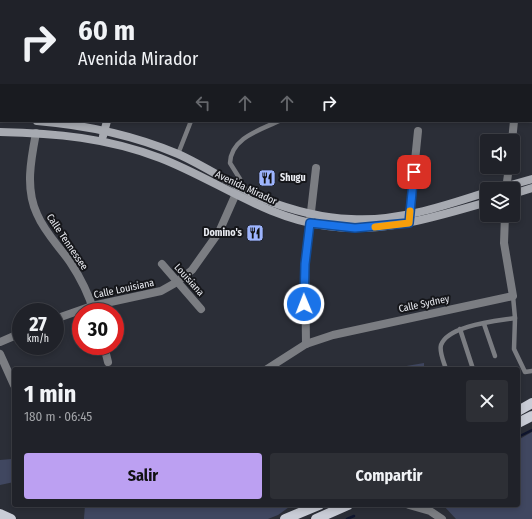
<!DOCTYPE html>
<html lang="es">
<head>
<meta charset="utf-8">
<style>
	:root { --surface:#202229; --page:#2d2f35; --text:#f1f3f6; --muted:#a2a4a8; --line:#3d3f46; --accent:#bca0f2 }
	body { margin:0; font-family:"Fira Sans Condensed",sans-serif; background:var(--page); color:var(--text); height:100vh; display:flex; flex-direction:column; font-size:15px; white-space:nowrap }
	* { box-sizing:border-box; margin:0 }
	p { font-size:13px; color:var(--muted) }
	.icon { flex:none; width:22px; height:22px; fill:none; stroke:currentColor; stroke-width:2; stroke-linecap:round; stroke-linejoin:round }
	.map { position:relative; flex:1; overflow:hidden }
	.panel { position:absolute; left:12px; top:367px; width:508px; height:140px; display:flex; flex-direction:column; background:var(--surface); border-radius:4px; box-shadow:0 2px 6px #0003,0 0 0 1px var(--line) }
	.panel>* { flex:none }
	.top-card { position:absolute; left:0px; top:0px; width:532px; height:122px; box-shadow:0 2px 6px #0003,0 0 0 1px var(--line); background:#202229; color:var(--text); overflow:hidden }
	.buttons { position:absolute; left:480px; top:134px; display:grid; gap:8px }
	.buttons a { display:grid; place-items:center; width:40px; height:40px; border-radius:4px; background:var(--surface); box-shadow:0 2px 6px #0003,0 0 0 1px var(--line); font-size:20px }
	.speed { position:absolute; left:12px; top:303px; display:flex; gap:8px; font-size:20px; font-weight:700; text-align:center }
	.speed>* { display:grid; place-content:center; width:52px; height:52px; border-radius:50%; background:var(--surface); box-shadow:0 2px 6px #0003,0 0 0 1px var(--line); line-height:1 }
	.speed small { font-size:10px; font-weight:400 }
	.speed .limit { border:6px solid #d22; background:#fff; color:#111 }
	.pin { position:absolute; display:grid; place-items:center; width:34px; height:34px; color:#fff; margin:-17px; border-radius:8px; box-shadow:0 2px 6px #0006 }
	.me { position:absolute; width:44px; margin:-22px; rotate:359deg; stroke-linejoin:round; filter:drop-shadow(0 0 3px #0008) }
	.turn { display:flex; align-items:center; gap:14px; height:84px; padding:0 12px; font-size:18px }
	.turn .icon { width:52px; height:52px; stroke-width:2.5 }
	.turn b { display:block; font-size:28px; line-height:34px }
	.lanes { display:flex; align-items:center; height:38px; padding:0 12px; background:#0003; justify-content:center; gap:20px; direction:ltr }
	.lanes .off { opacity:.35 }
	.round { display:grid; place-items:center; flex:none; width:42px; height:42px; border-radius:4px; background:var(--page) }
	.headline { display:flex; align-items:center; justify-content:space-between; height:68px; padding:0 12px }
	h1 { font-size:24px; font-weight:700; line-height:30px }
	.cta { display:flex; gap:8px; margin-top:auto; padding:8px 12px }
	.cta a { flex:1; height:46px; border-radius:4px; background:var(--accent); color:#111; font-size:16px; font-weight:700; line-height:46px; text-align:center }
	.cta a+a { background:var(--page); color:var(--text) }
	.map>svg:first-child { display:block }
	.green { fill:#404760 }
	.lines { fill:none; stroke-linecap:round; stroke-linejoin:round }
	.stream { stroke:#0f152d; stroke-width:2.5 }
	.path { stroke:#7f8289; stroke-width:1.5; stroke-dasharray:4 2; stroke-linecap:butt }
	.lane { stroke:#7b7d82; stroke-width:4.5 }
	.street { stroke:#7b7d82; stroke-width:8 }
	.secondary { stroke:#a7aab1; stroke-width:8 }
	.primary { stroke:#c9ccd6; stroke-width:10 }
	.route-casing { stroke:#114b97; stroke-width:10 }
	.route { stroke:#1a73e8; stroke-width:7 }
	.slow { stroke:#f59e0b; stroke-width:7 }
	.labels { text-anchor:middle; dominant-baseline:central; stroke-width:4; stroke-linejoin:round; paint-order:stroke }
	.poi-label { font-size:10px; font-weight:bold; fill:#eaecf2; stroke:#15161a; text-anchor:start }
	.street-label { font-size:10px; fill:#eaecf2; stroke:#15161a }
</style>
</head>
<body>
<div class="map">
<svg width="532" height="519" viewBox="0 0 532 519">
	<rect width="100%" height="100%" fill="#2b2e37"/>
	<g class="green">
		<path d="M424,363V369H389Z"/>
		<path d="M532,432V519H456L443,505H518V440Z"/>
		<path d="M12,459L14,460V482L0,485V460Z"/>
		<path d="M85,505H292L278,515L268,519H84Z"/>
	</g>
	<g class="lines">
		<g class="stream">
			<path d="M518,437L532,430"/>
			<path d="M347,519L354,516"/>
		</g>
		<g class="path">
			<path d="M295,0L296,1"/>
			<path d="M186,1L187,0"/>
			<path d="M301,1L303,0"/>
		</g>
		<g class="lane">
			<path d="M279,0L280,1"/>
			<path d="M108,1L109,0"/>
			<path d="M336,1V0"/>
			<path d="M345,1L346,0"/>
			<path d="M178,154L191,121"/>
			<path d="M239,186L240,179L230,163C231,138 260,130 279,121"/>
			<path d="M513,296L515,318L514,349L525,372L532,371"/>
			<path d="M484,324L495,356"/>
			<path d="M460,329L473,369"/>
			<path d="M446,369C444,362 439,352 441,345C448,325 497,321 515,318"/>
		</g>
		<g class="street">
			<path d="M36,133C31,159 25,189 37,214C45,233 59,246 70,262C80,277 89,295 94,312"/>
			<path d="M512,141L514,121"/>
			<path d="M506,189L509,167"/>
			<path d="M409,220L418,131"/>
			<path d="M162,264L201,309"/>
			<path d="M55,319L92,306L161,291L177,282L192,270L219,232L238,189"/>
			<path d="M0,342L21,333"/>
			<path d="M306,344L305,264L316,168"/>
			<path d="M104,346L108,362"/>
			<path d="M0,354L14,385"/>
			<path d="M267,369L306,344L333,335L513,296L504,243L505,215"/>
			<path d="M409,505L430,511L442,519"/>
		</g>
		<g class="secondary">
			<path d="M129,0V1"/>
			<path d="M0,118H1"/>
			<path d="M37,121C85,125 133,135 178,154C207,167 234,186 263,199C291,210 321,218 351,219C397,222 444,206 487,192"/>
			<path d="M0,132C55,133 108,138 160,158C217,180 265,218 327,226C382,234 435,217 487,202"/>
			<path d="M103,136L107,121"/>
			<path d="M497,189L532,179"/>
			<path d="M513,194L532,188"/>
		</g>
		<g class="primary">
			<path d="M518,411L532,403"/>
			<path d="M518,423L532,416"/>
			<path d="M0,514L11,519"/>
			<path d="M285,519L319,505"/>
			<path d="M316,519L348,505"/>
		</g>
	</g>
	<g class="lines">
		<defs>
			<path id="route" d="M304,304L305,264L310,223L355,228L409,223L414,172"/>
		</defs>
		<use href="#route" class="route-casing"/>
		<use href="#route" class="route"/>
		<path class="slow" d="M375,227L409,223L410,211"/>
	</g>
	<defs>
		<symbol id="restaurant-square" viewBox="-11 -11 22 22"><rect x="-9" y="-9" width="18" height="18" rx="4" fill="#9db4fd" stroke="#15161a"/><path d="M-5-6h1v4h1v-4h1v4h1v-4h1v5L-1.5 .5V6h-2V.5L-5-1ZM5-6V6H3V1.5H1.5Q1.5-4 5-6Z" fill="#111"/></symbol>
	</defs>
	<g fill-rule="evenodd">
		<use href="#restaurant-square" x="257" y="168" width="20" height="20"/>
		<use href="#restaurant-square" x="245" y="223" width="20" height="20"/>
	</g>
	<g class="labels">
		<g class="poi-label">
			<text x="280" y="178">Shugu</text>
			<text x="242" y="233" text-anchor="end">Domino's</text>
		</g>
		<g class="street-label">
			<text transform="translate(246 188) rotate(25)">Avenida Mirador</text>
			<text transform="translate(67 242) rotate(56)">Calle Tennessee</text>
			<text transform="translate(189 280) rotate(48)">Louisiana</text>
			<text transform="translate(124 289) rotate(-12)">Calle Louisiana</text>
			<text transform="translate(424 304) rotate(-12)">Calle Sydney</text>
		</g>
	</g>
</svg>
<div class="buttons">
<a><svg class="icon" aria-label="sound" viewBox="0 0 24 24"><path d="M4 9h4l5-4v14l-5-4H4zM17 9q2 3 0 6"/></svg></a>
<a><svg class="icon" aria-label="layers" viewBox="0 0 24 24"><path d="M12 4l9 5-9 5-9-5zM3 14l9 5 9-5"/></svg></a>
</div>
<div class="speed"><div>27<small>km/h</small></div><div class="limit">30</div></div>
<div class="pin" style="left:414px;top:172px;background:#d93025"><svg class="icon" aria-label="arrive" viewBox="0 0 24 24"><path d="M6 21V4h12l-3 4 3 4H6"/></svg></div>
<svg class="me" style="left:304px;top:304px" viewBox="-20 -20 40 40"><circle r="17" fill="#1a73e8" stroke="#fff" stroke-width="3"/><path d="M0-11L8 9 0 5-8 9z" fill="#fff"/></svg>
<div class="top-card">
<div class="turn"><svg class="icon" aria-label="right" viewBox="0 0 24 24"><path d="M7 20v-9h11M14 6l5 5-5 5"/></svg><div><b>60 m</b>Avenida Mirador</div></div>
<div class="lanes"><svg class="icon off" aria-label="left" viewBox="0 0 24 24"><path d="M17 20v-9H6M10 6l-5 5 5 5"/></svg><svg class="icon off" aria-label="ahead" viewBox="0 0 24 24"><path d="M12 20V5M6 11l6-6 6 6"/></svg><svg class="icon off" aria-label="ahead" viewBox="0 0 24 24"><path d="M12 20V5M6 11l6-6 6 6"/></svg><svg class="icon" aria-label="right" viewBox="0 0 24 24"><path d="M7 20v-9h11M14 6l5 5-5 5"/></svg></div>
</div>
<section class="panel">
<div class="headline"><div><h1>1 min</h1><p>180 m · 06:45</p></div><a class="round"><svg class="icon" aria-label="close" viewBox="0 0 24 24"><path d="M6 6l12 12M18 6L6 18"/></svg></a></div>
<div class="cta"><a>Salir</a><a>Compartir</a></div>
</section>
</div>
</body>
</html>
